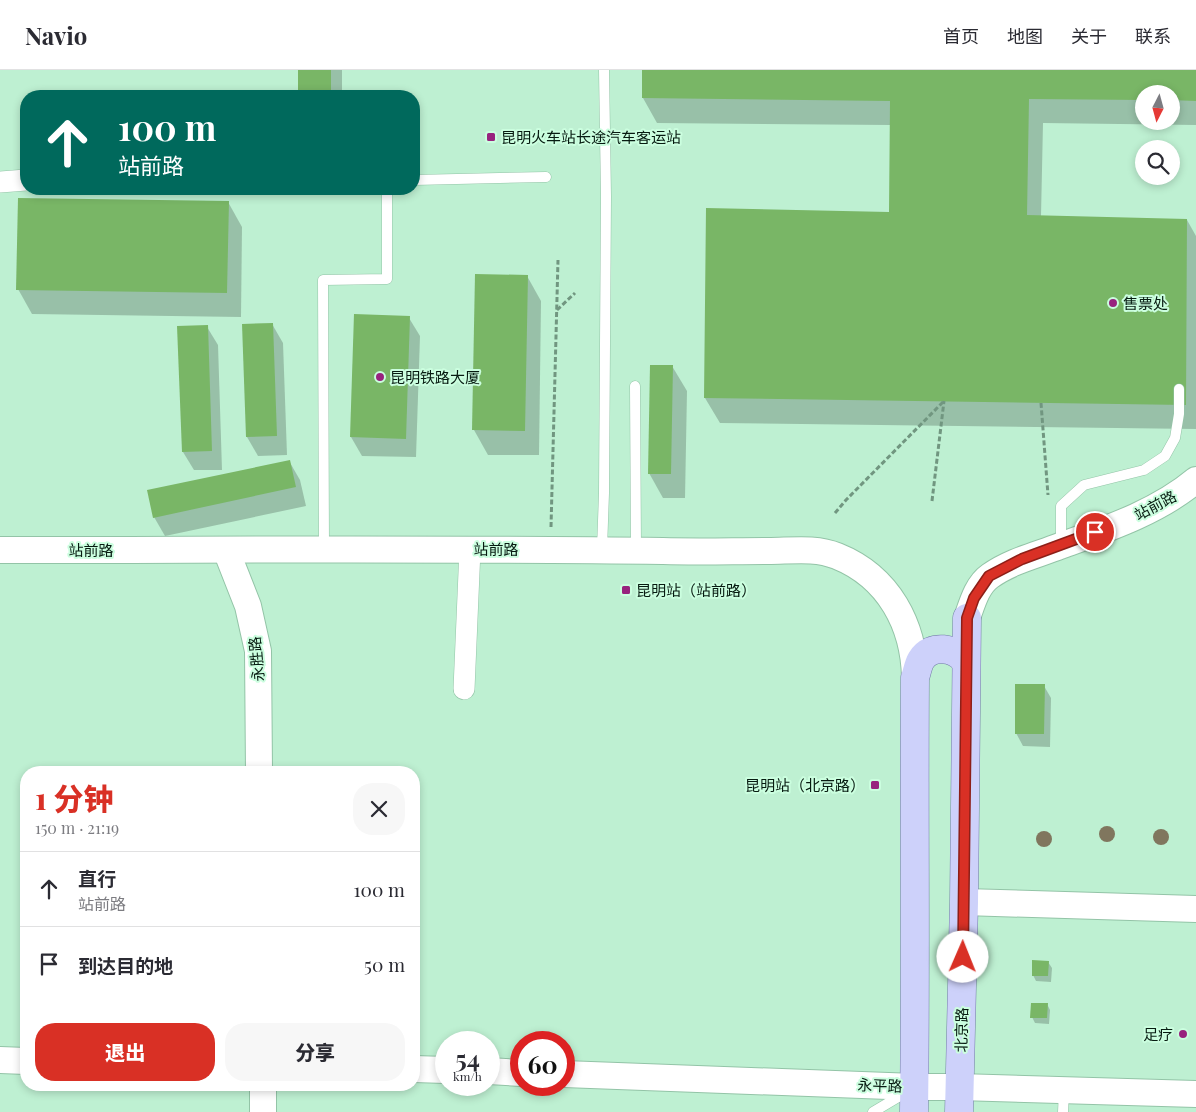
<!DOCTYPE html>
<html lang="zh">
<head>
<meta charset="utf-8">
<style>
	:root { --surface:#fff; --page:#f7f7f7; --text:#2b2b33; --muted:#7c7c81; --line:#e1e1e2; --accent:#d93025 }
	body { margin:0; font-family:"Playfair Display","Noto Sans SC",serif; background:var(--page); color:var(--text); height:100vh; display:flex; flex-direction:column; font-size:19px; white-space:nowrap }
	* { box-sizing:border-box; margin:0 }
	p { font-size:16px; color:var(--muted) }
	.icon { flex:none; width:28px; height:28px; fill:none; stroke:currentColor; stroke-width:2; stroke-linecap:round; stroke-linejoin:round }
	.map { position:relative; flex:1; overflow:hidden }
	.sheet { position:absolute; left:20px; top:696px; width:400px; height:325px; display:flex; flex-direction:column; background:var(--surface); border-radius:20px; box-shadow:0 2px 8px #0003 }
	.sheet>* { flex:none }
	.guide { position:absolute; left:20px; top:20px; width:400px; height:105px; border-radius:20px; box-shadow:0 2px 8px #0003; background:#00695c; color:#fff; overflow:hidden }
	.needle { width:32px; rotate:186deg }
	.tools { position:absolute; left:1135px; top:15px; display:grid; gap:10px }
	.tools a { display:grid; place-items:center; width:45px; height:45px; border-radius:50%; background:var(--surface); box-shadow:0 2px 8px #0003; font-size:25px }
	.speed { position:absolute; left:435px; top:961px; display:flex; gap:10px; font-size:25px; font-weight:700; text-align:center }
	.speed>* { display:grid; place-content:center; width:65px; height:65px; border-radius:50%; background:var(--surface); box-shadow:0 2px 8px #0003; line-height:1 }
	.speed small { font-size:12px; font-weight:400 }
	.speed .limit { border:8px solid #d22; background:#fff; color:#111 }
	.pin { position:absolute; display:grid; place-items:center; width:42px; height:42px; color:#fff; margin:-21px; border:2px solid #fff; border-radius:50%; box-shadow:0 1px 5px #0007 }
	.me { position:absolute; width:55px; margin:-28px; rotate:1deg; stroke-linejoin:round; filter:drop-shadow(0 0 4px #0008) }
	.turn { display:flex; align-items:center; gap:18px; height:105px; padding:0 15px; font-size:22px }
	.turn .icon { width:65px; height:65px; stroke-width:2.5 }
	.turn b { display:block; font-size:35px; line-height:42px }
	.round { display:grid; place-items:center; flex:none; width:52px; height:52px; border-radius:20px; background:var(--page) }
	.headline { display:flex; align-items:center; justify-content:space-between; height:85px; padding:0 15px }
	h1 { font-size:30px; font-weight:800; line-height:38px; color:var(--accent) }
	.cta { display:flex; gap:10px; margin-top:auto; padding:10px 15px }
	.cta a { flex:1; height:58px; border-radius:20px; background:var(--accent); color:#fff; font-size:20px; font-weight:800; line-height:58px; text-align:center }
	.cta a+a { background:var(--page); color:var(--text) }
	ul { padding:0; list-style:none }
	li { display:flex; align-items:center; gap:15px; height:75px; padding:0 15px; border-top:1px solid var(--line) }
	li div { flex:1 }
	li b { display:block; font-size:19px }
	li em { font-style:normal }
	header { display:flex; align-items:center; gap:30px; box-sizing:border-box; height:70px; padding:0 25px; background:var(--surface); border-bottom:1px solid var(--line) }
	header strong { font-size:24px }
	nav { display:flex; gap:28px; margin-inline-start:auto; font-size:18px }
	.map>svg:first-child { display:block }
	.shadow { fill:#0003; fill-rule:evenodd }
	.building { fill:#79b666 }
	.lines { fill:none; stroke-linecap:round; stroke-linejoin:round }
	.service-casing { stroke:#93c4a7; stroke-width:11 }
	.minor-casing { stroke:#93c4a7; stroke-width:22 }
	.tertiary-casing { stroke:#93c4a7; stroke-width:28 }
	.primary-casing { stroke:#727ea6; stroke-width:29 }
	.path { stroke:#719680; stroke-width:3; stroke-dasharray:5 2.5; stroke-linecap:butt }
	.service { stroke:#fff; stroke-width:10 }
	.minor { stroke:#fff; stroke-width:21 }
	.tertiary { stroke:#fff; stroke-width:26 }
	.primary { stroke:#cdd1fa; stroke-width:28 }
	.tree { fill:#80765e }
	.route-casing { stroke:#8d1f18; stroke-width:12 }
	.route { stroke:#d93025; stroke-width:9 }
	.poi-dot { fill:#98237e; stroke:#cbfedf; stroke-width:2 }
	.labels { text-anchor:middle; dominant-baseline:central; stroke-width:4; stroke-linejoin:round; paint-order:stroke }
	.poi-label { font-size:15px; fill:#071b11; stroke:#cbfedf; text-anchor:start }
	.street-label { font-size:15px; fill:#071b11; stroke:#cbfedf }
</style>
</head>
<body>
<header>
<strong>Navio</strong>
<nav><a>首页</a><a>地图</a><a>关于</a><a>联系</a></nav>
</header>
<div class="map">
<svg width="1196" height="1042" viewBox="0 0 1196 1042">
	<rect width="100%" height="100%" fill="#bef0d2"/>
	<g class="shadow">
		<path d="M285,0H342V26H303L299,20V0Z"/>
		<path d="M643,0H1196V55L1043,53L1041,146L1187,150L1196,166V359L720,353L705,328L890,143L891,55L657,53L643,28ZM1144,24H1171V51H1144Z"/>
		<path d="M228,132L242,157L241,247L32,244L18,219Z"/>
		<path d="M527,206L541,231L539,385H488L474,360Z"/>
		<path d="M409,248L420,266L416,387L362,386L351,367Z"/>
		<path d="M272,254L283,273L287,385L258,386L247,367L243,255Z"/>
		<path d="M207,257L218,275L222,400H194L183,382Z"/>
		<path d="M672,296L687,321L685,428H663L649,403Z"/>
		<path d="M289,391L300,410L306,436L165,466L154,447Z"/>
		<path d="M1044,616L1051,628L1050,677L1023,676L1016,663Z"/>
		<path d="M1048,892L1052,898L1051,912L1036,911L1033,905Z"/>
		<path d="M1047,934L1050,940L1049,954L1035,953L1032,947Z"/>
	</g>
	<g class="building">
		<path d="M298,0H331V21L298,20Z"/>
		<path d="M642,0H1196V31L1171,30V24H1144V30L1029,29L1027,145L1187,149L1186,335L704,328L706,138L889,142L890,31L642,28Z"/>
		<path d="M18,128L229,131L227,223L16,220Z"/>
		<path d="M475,204L528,205L525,361L472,360Z"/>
		<path d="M354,244L410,246L406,369L350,367Z"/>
		<path d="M273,253L277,366L246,367L242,254Z"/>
		<path d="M208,255L212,381L182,382L177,256Z"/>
		<path d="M650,295H673L671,404H648Z"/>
		<path d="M290,390L296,417L153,448L147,420Z"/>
		<path d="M1015,614H1045L1044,664H1015Z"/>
		<path d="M1032,890L1049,891L1048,906H1032Z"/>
		<path d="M1031,933H1048L1047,948H1030Z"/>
	</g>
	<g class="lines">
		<defs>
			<g id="service">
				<path d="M414,110L546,107"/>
				<path d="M635,316L636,480"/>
				<path d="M1061,475V436L1084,415L1144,400L1165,386L1175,368L1179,344V319"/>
				<path d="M324,479L323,210L387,209V119"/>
				<path d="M602,479L604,423L606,126L604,0"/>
				<path d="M873,1042L905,1023"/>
				<path d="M1063,1042L1064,1021"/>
			</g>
			<g id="minor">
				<path d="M0,112L26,110"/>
				<path d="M464,619L470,479"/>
			</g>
			<g id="tertiary">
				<path d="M0,480C221,480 442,478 663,481C698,482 733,481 768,481C791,481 815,477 837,486C889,507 914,555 915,608"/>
				<path d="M226,480L248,536L258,581L259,702"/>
				<path d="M967,548C972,534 977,515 990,506C1011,491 1037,485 1060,476C1107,459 1158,442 1196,410"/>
				<path d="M964,832L1196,839"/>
				<path d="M0,990L26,991"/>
				<path d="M414,999L446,1000"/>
				<path d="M489,1001L521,1003"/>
				<path d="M564,1004L915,1017H959L1196,1024"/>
				<path d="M263,1015V1042"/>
			</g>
			<g id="primary">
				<path d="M914,1042C916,897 914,753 915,608C917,602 918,595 921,590C931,573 956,578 965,591"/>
				<path d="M959,1042L964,832L967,548"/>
			</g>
		</defs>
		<use href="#service" class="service-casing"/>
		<use href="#minor" class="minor-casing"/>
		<use href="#tertiary" class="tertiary-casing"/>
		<use href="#primary" class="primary-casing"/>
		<g class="path">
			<path d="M557,240L575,223"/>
			<path d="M1041,333L1048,425"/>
			<path d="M932,431L944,331"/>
			<path d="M835,443L846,430L944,331"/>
			<path d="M551,457L558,190"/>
		</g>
		<use href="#service" class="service"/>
		<use href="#minor" class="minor"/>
		<use href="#tertiary" class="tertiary"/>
		<use href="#primary" class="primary"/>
	</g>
	<g class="tree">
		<circle cx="1107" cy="764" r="8"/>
		<circle cx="1161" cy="767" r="8"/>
		<circle cx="1044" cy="769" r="8"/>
	</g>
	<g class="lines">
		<defs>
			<path id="route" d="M963,887L967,548L974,528L989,506L1022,489L1095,462"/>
		</defs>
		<use href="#route" class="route-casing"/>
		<use href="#route" class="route"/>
	</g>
	<g class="poi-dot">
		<rect x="486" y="62" width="10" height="10" rx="2.5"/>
		<circle cx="1113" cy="233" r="5"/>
		<circle cx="380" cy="307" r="5"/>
		<rect x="621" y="515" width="10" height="10" rx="2.5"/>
		<rect x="870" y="710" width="10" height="10" rx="2.5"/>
		<circle cx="1183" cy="964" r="5"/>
	</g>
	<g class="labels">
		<g class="poi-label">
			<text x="501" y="67">昆明火车站长途汽车客运站</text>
			<text x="1123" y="233">售票处</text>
			<text x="390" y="307">昆明铁路大厦</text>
			<text x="636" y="520">昆明站（站前路）</text>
			<text x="865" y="715" text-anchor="end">昆明站（北京路）</text>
			<text x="1173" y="964" text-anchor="end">足疗</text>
		</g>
		<g class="street-label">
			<text transform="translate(1155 435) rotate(-28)">站前路</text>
			<text x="496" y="479">站前路</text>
			<text x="91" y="480">站前路</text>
			<text transform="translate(256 589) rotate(-95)">永胜路</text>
			<text transform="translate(961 960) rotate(-89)">北京路</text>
			<text transform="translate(880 1015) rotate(2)">永平路</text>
		</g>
	</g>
</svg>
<div class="tools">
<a><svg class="needle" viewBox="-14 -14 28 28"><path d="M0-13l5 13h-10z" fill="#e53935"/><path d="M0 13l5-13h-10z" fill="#7c7c81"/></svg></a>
<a><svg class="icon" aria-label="search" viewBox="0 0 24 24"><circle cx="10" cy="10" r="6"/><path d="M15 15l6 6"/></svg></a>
</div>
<div class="speed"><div>54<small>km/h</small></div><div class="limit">60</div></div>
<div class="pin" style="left:1095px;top:462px;background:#d93025"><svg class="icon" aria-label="arrive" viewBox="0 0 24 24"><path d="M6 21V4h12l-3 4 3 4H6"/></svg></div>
<svg class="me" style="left:963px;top:887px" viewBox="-20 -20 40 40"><circle r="19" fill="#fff"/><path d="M0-13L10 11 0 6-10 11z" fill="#d93025"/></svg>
<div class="guide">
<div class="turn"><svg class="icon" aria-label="ahead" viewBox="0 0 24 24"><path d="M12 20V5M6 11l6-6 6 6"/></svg><div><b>100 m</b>站前路</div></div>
</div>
<section class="sheet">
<div class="headline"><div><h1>1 分钟</h1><p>150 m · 21:19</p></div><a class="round"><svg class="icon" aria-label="close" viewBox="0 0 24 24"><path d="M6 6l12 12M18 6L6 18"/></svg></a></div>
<ul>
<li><svg class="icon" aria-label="ahead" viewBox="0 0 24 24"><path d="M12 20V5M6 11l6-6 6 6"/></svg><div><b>直行</b><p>站前路</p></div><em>100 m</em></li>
<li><svg class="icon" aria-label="arrive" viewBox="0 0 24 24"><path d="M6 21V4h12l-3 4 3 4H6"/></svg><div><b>到达目的地</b></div><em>50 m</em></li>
</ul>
<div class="cta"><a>退出</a><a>分享</a></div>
</section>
</div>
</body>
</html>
